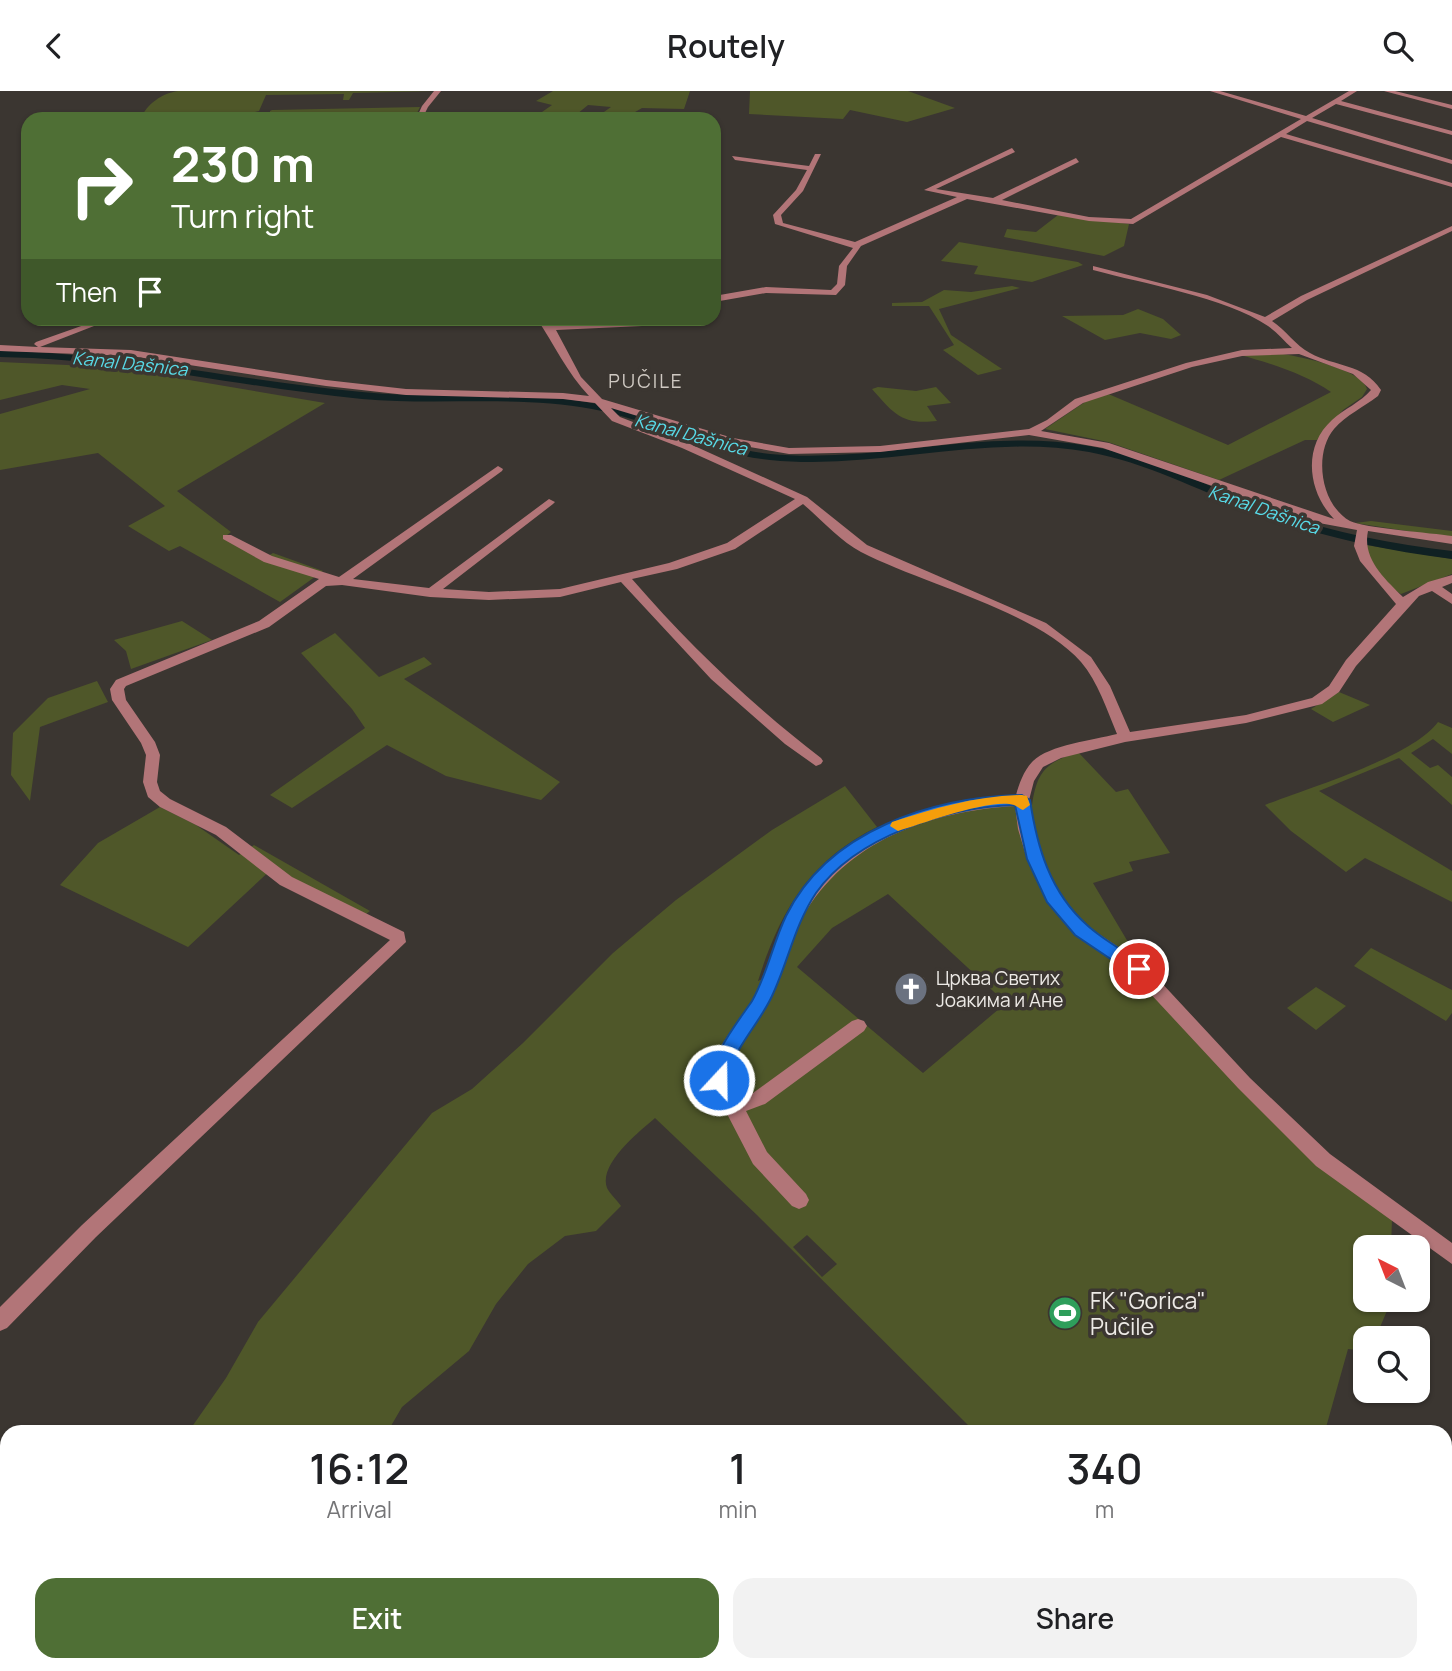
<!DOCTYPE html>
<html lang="en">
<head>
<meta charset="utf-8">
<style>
	:root { --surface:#fff; --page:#f2f2f2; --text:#202124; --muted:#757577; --accent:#4f6f35 }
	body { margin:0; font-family:Manrope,sans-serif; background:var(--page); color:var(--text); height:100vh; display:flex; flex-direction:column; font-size:26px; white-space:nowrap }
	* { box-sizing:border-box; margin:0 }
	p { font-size:23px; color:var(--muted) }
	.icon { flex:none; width:38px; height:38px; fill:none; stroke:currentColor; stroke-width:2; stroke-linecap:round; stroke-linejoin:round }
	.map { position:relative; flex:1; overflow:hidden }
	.details { position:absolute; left:0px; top:1334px; width:1452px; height:247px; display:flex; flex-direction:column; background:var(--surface); border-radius:21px 21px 0 0; box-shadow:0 2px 5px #0004 }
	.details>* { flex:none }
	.guide { position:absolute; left:21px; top:21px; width:700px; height:214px; border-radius:21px; box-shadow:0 2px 5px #0004; background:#4f6f35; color:#fff; overflow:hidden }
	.needle { width:46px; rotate:318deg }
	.buttons { position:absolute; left:1353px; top:1144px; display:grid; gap:14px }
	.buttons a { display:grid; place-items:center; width:77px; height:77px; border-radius:14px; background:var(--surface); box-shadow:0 2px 5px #0004; font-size:35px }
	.pin { position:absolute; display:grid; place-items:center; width:60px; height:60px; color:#fff; margin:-30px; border:4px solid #fff; border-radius:50%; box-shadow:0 2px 7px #0007 }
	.me { position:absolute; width:77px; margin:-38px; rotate:21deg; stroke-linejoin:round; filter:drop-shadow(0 0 5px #0008) }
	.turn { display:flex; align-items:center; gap:24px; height:147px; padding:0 35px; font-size:32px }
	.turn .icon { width:91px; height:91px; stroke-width:2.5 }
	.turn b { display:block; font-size:49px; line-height:60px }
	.then { display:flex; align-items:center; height:66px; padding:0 35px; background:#0003; gap:14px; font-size:26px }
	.eta { display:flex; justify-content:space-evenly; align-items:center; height:119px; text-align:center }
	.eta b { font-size:42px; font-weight:600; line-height:49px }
	.cta { display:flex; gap:14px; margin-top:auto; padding:14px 35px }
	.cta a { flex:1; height:80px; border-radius:21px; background:var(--accent); color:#fff; font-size:28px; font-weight:600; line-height:80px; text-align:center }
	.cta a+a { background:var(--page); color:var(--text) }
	header { display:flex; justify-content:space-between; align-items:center; height:91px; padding:0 35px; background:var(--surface); font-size:32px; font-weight:600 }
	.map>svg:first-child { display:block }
	.green { fill:#4f5729; fill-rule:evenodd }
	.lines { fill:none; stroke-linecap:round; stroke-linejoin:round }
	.canal { fill:#102123; fill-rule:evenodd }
	.building { fill:#514c46; stroke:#7d7771; stroke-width:2 }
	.minor { fill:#b27578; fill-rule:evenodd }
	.route { fill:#1a73e8; stroke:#114b97; stroke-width:2 }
	.slow { fill:#f59e0b }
	.labels { text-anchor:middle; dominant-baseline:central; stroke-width:7; stroke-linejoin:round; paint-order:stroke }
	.far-water-label { font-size:18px; font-style:italic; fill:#58dae7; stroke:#3b3631 }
	.far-quarter-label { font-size:19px; letter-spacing:2px; fill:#cfc9c2; stroke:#3b3631 }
	.poi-label { font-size:19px; fill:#edeae6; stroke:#3b3631; text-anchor:start }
	.near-poi-label { font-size:23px; fill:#edeae6; stroke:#3b3631; text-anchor:start }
</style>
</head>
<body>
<header><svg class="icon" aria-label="back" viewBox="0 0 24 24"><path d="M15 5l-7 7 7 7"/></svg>Routely<svg class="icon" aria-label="search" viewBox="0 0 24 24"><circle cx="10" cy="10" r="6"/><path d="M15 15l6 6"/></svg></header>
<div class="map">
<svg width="1452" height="1580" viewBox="0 0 1452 1580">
	<rect width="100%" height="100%" fill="#3b3631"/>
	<g class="green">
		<path d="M178,0H435L353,2L349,9H343L344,3L266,4L259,20L227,28H141C146,13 163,2 178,0Z"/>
		<path d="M553,0H690L684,18L642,17L623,28H594L611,16L588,14L571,28H532L552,14L536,10Z"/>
		<path d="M750,0H908L955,17L907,31L850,19L843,28L749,23Z"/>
		<path d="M420,16L414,28L265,27L270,25V20L272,19Z"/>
		<path d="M1058,124L1129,133L1124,155L1104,165L1004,146L1007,138L1036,141Z"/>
		<path d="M959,151L1078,171L1083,174L1032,191L974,183L978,175L941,170Z"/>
		<path d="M1012,195L1020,197L939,218L951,244L1002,278L978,284L943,259L954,254L929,215H892V212L922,211L944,199L971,201Z"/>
		<path d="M1138,218L1163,228L1181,244L1171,248L1140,242L1105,249L1062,225L1123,224Z"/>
		<path d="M1283,263C1302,266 1361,278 1367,298L1362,306L1343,319L1317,349H1305L1219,389L1108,351L1045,338L1088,309L1106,302L1228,354L1331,301C1305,283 1270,272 1240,264Z"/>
		<path d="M0,271L112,276L325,312L177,400L231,441L223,447L261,469L273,462L323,480L280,511L180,455L169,460L128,435L165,415L98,362L0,379V323L90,298L62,294L0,309Z"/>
		<path d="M878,296L916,300L936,296L951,312L927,315L937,330C902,334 894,323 872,298Z"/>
		<path d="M1371,430L1452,440V447L1355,432Z"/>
		<path d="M1366,454L1452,468V483L1401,503C1386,495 1368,471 1366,454Z"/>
		<path d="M182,530L212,549L131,578L126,560L114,549Z"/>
		<path d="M335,542L379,586L424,566L432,573L404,588L560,691L541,709L446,685L387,654L292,717L270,704L365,637L352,618L301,562Z"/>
		<path d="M97,590L108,611L40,636L30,710L11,684L13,642L48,607Z"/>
		<path d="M1339,601L1370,614L1333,631L1311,618Z"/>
		<path d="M1438,631L1452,637V663L1433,648L1411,662L1430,677L1438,674L1452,686V714L1399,667L1319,700L1452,780V811L1365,767L1346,781L1291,740L1265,714C1308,697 1413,666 1438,631Z"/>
		<path d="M1078,661L1116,701L1128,698L1170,762L1129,771L1133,780L1093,792L1141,873L1130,877L1392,1128L1391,1157H1365V1209H1389V1215L1375,1248H1365V1260L1348,1258L1325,1340H974L757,1124L655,1027C640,1040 598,1073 607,1097C610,1103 617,1109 621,1115L596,1140L565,1145L528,1173L496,1213L469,1260L402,1316L388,1340H189L226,1287L258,1231L432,1022L472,998L523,952L613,862L676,809L772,739L845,695L877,736C810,769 780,820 758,890L783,877C792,850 800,826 816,803C858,742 960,710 1032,714C1037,680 1046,672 1078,661ZM888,803L1006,912L923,982L797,876L832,837ZM807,1144L837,1173L822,1186L793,1156Z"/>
		<path d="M160,716L196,734L239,764L254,754L370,820L366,823L294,788L275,775L188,856L60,794L98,752Z"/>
		<path d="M1371,857L1452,899V922L1446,930L1354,875Z"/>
		<path d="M1316,896L1346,915L1316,939L1287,917Z"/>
		<path d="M10,1573H299L293,1580H5Z"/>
	</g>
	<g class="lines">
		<path class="canal" d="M0,260C123,262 240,290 362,301C437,309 518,298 592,312C653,323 708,356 770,363C877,373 983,336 1089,355C1155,367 1215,399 1278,422C1335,442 1393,453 1452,460V468C1390,460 1330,448 1271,427C1211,406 1153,373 1089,361C983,342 877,380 770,369C708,363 653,329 592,318C518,304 437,315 362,308C240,296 123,268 0,266Z"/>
	</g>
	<path class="building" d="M914,885L923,887L927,895L910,909L897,899Z"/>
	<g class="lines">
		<g class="minor">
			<path d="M434,0H441L428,16L422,28H416L422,15Z"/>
			<path d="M1210,0H1220L1306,25L1349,0H1357L1341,10L1452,40V44L1336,13L1312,27L1452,69V73L1307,30L1286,43L1452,92V96L1281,46L1133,133L1089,130L967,108L861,155L847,175L845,194L836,204L766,202L714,211V205L766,196L831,199L837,193L839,175L853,157L775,133L773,124L796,99L807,79L735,69L732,65L809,75L815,63H821L803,100L781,124L783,132L855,151L957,106L924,99L1012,57L1015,61L936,98L993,107L1076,67L1079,71L1002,109L1089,126L1131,128L1301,28Z"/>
			<path d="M1384,0H1395L1452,14V18Z"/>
			<path d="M1452,135V140L1307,209L1272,230C1286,239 1295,254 1310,262C1335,276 1363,272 1381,299L1378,305C1364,316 1346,324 1334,338C1313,363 1321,414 1350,430C1364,437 1432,442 1452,445V453L1368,440C1362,468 1385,488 1403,506L1428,491L1452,484V492L1442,496L1452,503V513L1432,500L1419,505L1356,575L1339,601L1322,613L1246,632L1125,651L1061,667L1043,676L1034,690L1029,709L1034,738L1043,768L1059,804L1087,835L1145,874L1250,987L1330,1063L1452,1152V1173L1316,1075L1238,997L1133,884L1075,843L1045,807L1027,768L1018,738L1015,715C931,720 846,749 802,827C788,853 783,884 768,911C756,935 725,963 729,991L739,1007L753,1002L852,930L858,928L864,930L867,935L864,940L765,1013L746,1020L767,1061L806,1103L809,1109L806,1115L799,1118L792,1115L753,1073L711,992C706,965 740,931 753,908C768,882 773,852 787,825C831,740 926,710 1016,704C1019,693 1024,679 1033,670C1049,654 1094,649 1117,643C1107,619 1098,591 1081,571C1036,520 923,493 861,461C840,450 821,428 803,413L735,458L677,478L632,488C689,554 752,614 821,667L823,670L821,673L816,675L785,653L711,588L621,491L560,506L489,509L430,506L342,494L326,495L269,536L126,595L124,598L126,609L155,651L160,664L157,691L160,700L170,708L226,736L292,786L404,841L406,851L96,1146L7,1237L0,1240V1216L82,1134L390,849L280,794L216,744L160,716L148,706L143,691L146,664L141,652L112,609L110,598L116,589L259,530L319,488L264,471L223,448V444H231L272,465L339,486L498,375L503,378L502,380L353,488L429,497L549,408L555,411L553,413L443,498L489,501L560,498L669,472L727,452L795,408L682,357L612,330L595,312L563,308L406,304L326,295L131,265L0,260V254L38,256L34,253L36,251L101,228H112L40,256L131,259L326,289L406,298L563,302L589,305C567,282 554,253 537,228H546L552,234L671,228L670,230L642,235L556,239L581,286L602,308L733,347L789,357L880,355L1029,338L1047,329L1075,308L1186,272L1242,259L1292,257C1284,250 1277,241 1268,235C1225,206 1144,193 1093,179V175L1207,204L1265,226L1301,205ZM1299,263L1353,283L1371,299C1361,311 1344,318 1332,329C1302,356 1308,401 1334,428L1109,352L1041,340L1083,312L1192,276L1242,265ZM611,317L727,352L789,363L880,361L1029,344L1103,357L1319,432L1357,439L1354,455L1360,470L1396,513L1346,569L1329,595L1312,607L1246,624L1130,641L1110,595L1091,566L1046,532L867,454L807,406L690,353L620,326Z"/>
		</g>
	</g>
	<path class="route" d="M1022,704L1030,709C1037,756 1050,801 1087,834C1103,849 1126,861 1145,874L1147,878L1145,883H1133L1075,844L1047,811L1027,768L1015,714C949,716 856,745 816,802C795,833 788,871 772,905C761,929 741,950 731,974C728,980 729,987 726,994L719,996L713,994C703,974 740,928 752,910C767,884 773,852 786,825C828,739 933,706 1022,704Z"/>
	<path class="slow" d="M1022,704L1027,705L1030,714L1023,719C1020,718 1017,715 1014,714C990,707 922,733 898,740L890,735L892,731C935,717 977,705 1022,704Z"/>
	<defs>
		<symbol id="church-disc" viewBox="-11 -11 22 22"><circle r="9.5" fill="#6b7280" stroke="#3b3631"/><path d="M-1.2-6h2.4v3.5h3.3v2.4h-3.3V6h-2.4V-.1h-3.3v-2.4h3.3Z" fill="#fff"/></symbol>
		<symbol id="stadium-disc" viewBox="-11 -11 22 22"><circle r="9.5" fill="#2e9e5b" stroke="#3b3631"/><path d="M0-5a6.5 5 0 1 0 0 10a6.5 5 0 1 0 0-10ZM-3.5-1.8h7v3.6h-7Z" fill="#fff"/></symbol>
	</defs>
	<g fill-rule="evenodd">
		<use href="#church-disc" x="892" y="879" width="38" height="38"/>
		<use href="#stadium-disc" x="1046" y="1203" width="38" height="38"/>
	</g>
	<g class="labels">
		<g class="far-water-label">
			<text transform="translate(130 272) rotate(6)">Kanal Dašnica</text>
			<text transform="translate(691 343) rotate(15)">Kanal Dašnica</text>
			<text transform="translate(1264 418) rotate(19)">Kanal Dašnica</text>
		</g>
		<g class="far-quarter-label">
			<text x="646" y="290">PUČILE</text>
		</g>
		<g class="poi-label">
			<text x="936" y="887">Црква Светих<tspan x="936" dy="22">Јоакима и Ане</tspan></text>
		</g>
		<g class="near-poi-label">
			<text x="1090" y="1209">FK "Gorica"<tspan x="1090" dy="26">Pučile</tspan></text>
		</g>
	</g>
</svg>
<div class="buttons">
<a><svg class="needle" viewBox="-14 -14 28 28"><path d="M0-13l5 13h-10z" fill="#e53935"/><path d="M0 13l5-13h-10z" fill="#757577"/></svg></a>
<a><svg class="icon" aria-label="search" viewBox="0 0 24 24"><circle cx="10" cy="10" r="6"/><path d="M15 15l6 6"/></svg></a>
</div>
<div class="pin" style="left:1139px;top:878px;background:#d93025"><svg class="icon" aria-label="arrive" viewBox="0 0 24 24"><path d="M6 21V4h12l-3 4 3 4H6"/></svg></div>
<svg class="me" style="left:719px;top:989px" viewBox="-20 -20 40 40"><circle r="17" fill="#1a73e8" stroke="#fff" stroke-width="3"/><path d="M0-11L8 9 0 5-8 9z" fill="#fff"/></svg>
<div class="guide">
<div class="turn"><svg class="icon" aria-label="right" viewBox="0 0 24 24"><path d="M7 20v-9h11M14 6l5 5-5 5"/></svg><div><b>230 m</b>Turn right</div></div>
<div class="then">Then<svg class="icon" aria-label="arrive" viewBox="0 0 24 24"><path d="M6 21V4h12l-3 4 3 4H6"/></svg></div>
</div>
<section class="details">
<div class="eta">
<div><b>16:12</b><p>Arrival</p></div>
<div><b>1</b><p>min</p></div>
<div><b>340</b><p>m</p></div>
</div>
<div class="cta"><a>Exit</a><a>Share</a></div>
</section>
</div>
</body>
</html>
